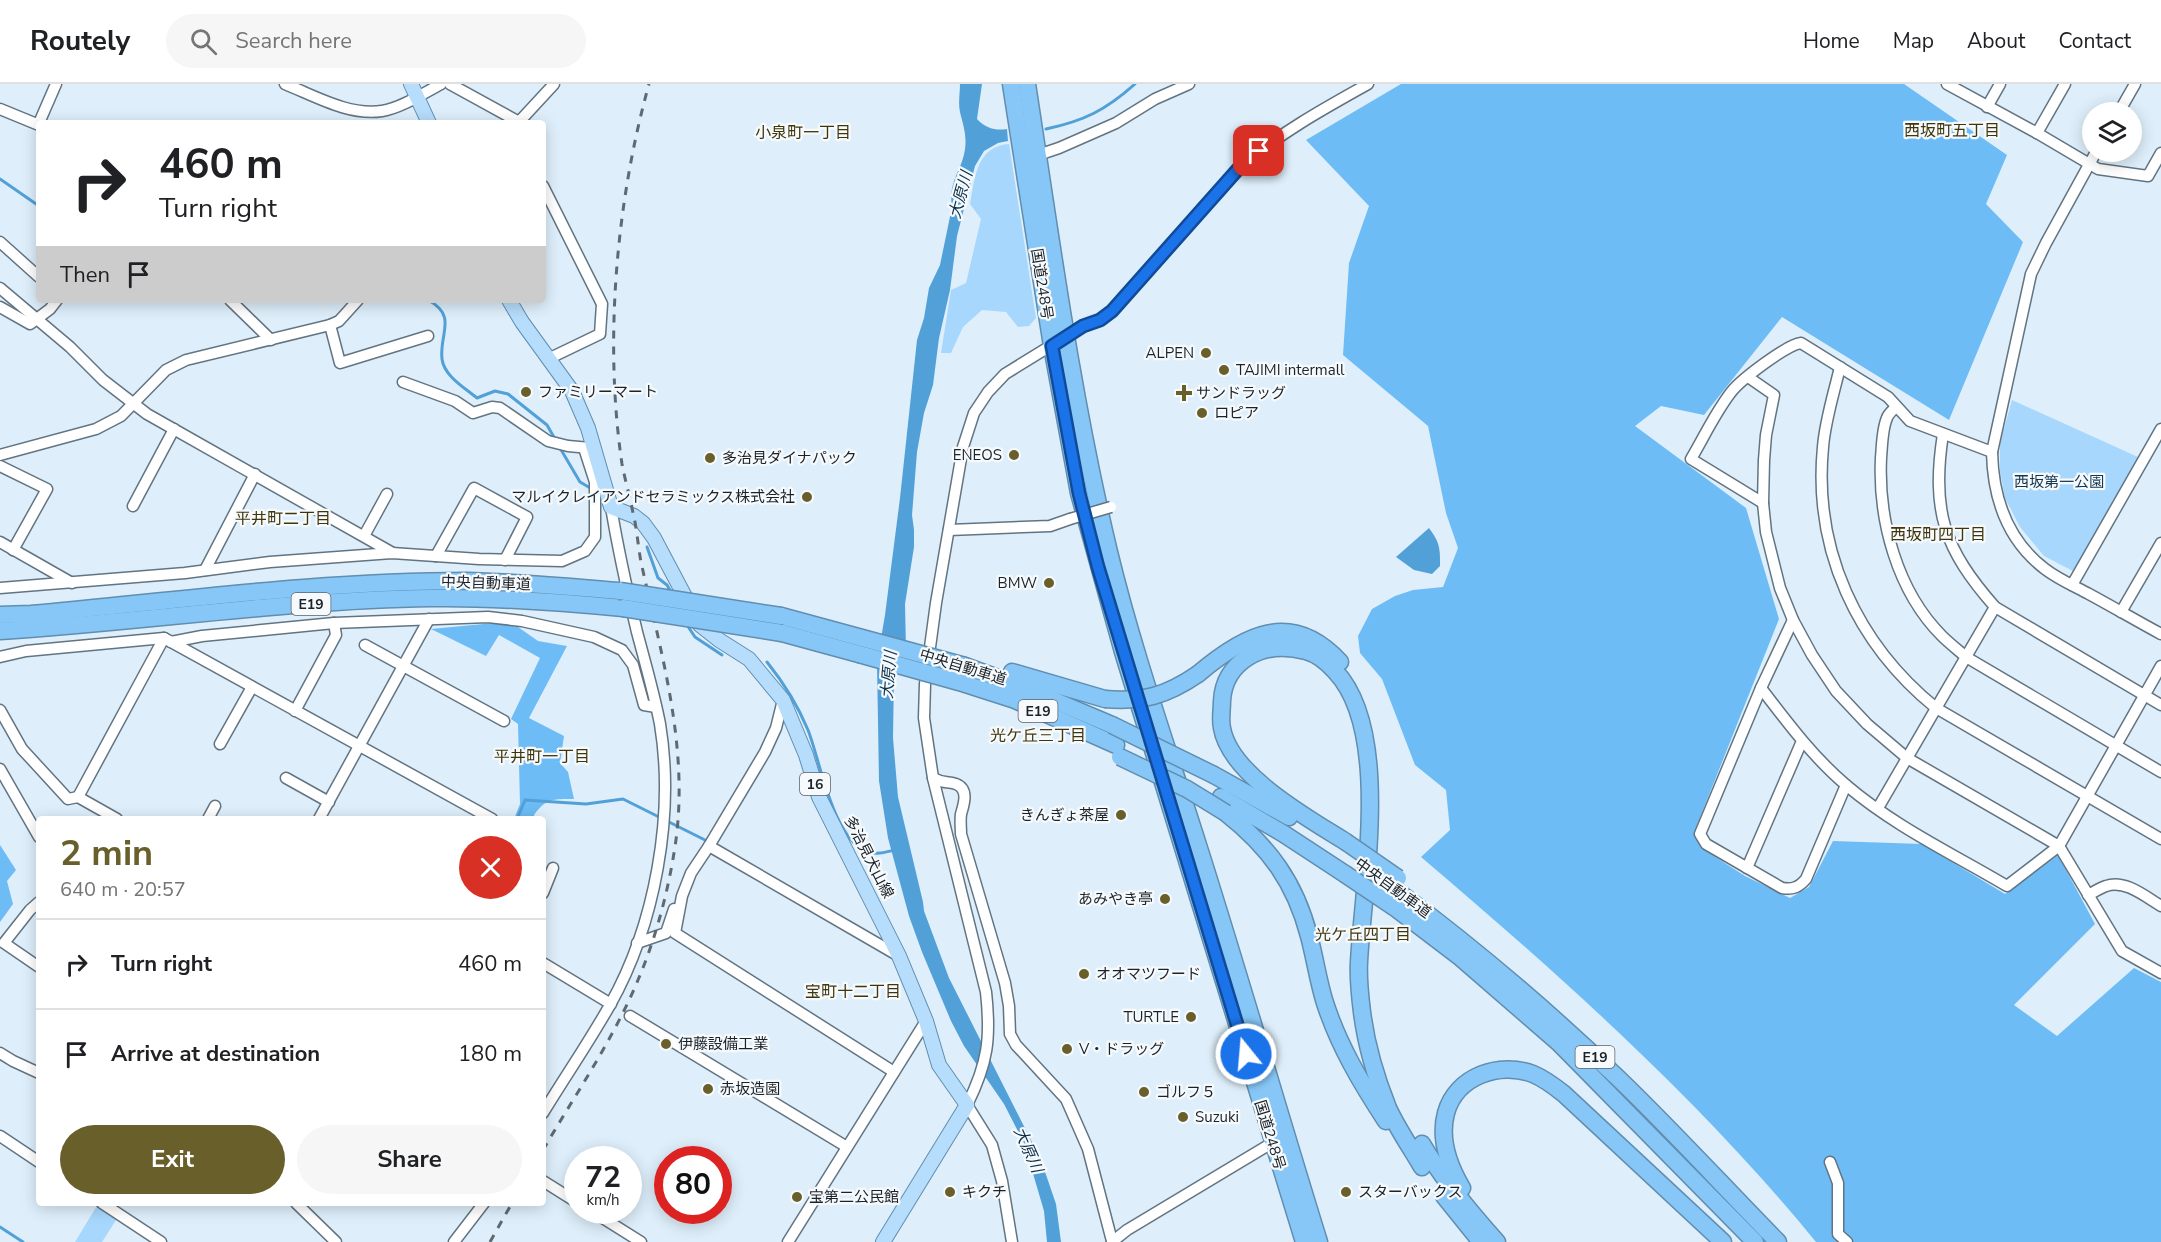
<!DOCTYPE html>
<html lang="en">
<head>
<meta charset="utf-8">
<style>
	:root { --surface:#fff; --page:#f6f6f6; --text:#202124; --muted:#757577; --line:#e0e0e0; --accent:#695f2b }
	body { margin:0; font-family:"Nunito Sans","Noto Sans JP",sans-serif; background:var(--page); color:var(--text); height:100vh; display:flex; flex-direction:column; font-size:22px; white-space:nowrap }
	* { box-sizing:border-box; margin:0 }
	p { font-size:20px; color:var(--muted) }
	.icon { flex:none; width:33px; height:33px; fill:none; stroke:currentColor; stroke-width:2; stroke-linecap:round; stroke-linejoin:round }
	.map { position:relative; flex:1; overflow:hidden }
	.drawer { position:absolute; left:36px; top:732px; width:510px; height:390px; display:flex; flex-direction:column; background:var(--surface); border-radius:6px; box-shadow:0 3px 15px #0003 }
	.drawer>* { flex:none }
	.hud { position:absolute; left:36px; top:36px; width:510px; height:183px; border-radius:6px; box-shadow:0 3px 15px #0003; background:#fff; color:var(--text); overflow:hidden }
	.fabs { position:absolute; left:2082px; top:18px; display:grid; gap:12px }
	.fabs a { display:grid; place-items:center; width:60px; height:60px; border-radius:50%; background:var(--surface); box-shadow:0 3px 15px #0003; font-size:30px }
	.speed { position:absolute; left:564px; top:1062px; display:flex; gap:12px; font-size:30px; font-weight:700; text-align:center }
	.speed>* { display:grid; place-content:center; width:78px; height:78px; border-radius:50%; background:var(--surface); box-shadow:0 3px 15px #0003; line-height:1 }
	.speed small { font-size:15px; font-weight:400 }
	.speed .limit { border:9px solid #d22; background:#fff; color:#111 }
	.pin { position:absolute; display:grid; place-items:center; width:51px; height:51px; color:#fff; margin:-26px; border-radius:12px; box-shadow:0 3px 9px #0006 }
	.me { position:absolute; width:66px; margin:-33px; rotate:343deg; stroke-linejoin:round; filter:drop-shadow(0 0 4px #0008) }
	.turn { display:flex; align-items:center; gap:21px; height:126px; padding:0 24px; font-size:27px }
	.turn .icon { width:78px; height:78px; stroke-width:2.5 }
	.turn b { display:block; font-size:42px; line-height:51px }
	.then { display:flex; align-items:center; height:57px; padding:0 24px; background:#0003; gap:12px; font-size:22px }
	.round { display:grid; place-items:center; flex:none; width:63px; height:63px; border-radius:32px; background:var(--page) }
	.head { display:flex; align-items:center; justify-content:space-between; height:102px; padding:0 24px }
	h1 { font-size:36px; font-weight:700; line-height:45px; color:var(--accent) }
	.primary-button { display:flex; gap:12px; margin-top:auto; padding:12px 24px }
	.primary-button a { flex:1; height:69px; border-radius:36px; background:var(--accent); color:#fff; font-size:24px; font-weight:700; line-height:69px; text-align:center }
	.primary-button a+a { background:var(--page); color:var(--text) }
	ul { padding:0; list-style:none }
	li { display:flex; align-items:center; gap:18px; height:90px; padding:0 24px; border-top:2px solid var(--line) }
	li div { flex:1 }
	li b { display:block; font-size:22px }
	li em { font-style:normal }
	header { display:flex; align-items:center; gap:36px; box-sizing:border-box; height:84px; padding:0 30px; background:var(--surface); border-bottom:2px solid var(--line) }
	header strong { font-size:28px }
	nav { display:flex; gap:33px; margin-inline-start:auto; font-size:21px }
	.search { width:420px; height:54px; background:var(--page); display:flex; align-items:center; gap:15px; box-sizing:border-box; padding:0 21px; border-radius:33px; color:var(--muted); font-size:22px }
	.map>svg:first-child { display:block }
	.green { fill:#a7d7fc }
	.forest { fill:#6dbcf6 }
	.water { fill:#51a0d8 }
	.lines { fill:none; stroke-linecap:round; stroke-linejoin:round }
	.stream { stroke:#51a0d8; stroke-width:3 }
	.minor-casing { stroke:#627482; stroke-width:13 }
	.major-casing { stroke:#618daf; stroke-width:16 }
	.highway-casing { stroke:#618daf; stroke-width:19 }
	.minor { stroke:#fff; stroke-width:10 }
	.major { stroke:#b6ddfb; stroke-width:14 }
	.highway { stroke:#86c7f8; stroke-width:16 }
	.rail { stroke:#5f6971; stroke-width:3; stroke-dasharray:8 8; stroke-linecap:butt }
	.minor-bridge-casing { stroke:#627482; stroke-width:13; stroke-linecap:butt }
	.highway-bridge-casing { stroke:#618daf; stroke-width:19; stroke-linecap:butt }
	.minor-bridge { stroke:#fff; stroke-width:10 }
	.highway-bridge { stroke:#86c7f8; stroke-width:16 }
	.route-casing { stroke:#114b97; stroke-width:15 }
	.route { stroke:#1a73e8; stroke-width:10 }
	.poi-dot { fill:#695f2b; stroke:#f6fafd; stroke-width:2 }
	.labels { text-anchor:middle; dominant-baseline:central; stroke-width:4.5; stroke-linejoin:round; paint-order:stroke }
	.shield { fill:#f6fafd; stroke:#5d6368; stroke-width:1.5 }
	.shield-label { font-size:14px; font-weight:bold; fill:#1b2228 }
	.street-label { font-size:15px; fill:#1b2228; stroke:#f6fafd }
	.poi-label { font-size:15px; fill:#1b2228; stroke:#f6fafd; text-anchor:start }
	.park-label { font-size:15px; fill:#14364e; stroke:#f6fafd }
	.neighbourhood-label { font-size:16px; fill:#3f360c; stroke:#f6fafd }
	.water-label { font-size:16px; font-style:italic; fill:#11334a; stroke:#f6fafd }
</style>
</head>
<body>
<header>
<strong>Routely</strong>
<div class="search"><svg class="icon" aria-label="search" viewBox="0 0 24 24"><circle cx="10" cy="10" r="6"/><path d="M15 15l6 6"/></svg>Search here</div>
<nav><a>Home</a><a>Map</a><a>About</a><a>Contact</a></nav>
</header>
<div class="map">
<svg width="2161" height="1158" viewBox="0 0 2161 1158">
	<rect width="100%" height="100%" fill="#deeffb"/>
	<g class="green">
		<path d="M1009,60L1036,234L1029,242L1018,243L1006,228L982,226L963,243L951,269H941L951,206L966,199L981,135L970,120C975,95 976,62 1009,60Z"/>
		<path d="M2012,316L2138,373L2073,487L2044,472L2020,443L2005,414L2000,387V359Z"/>
		<path d="M98,1120L118,1133L102,1158H75Z"/>
	</g>
	<g class="forest">
		<path d="M1401,0H1904L2007,71L1986,120L2023,158L1949,336L1782,233L1704,331L1661,322L1635,342L1746,424L1779,535L1695,746L1703,765L1745,792L1790,814L1809,803L1833,757L1922,760L2005,810L2058,771L2095,840L2014,921L2057,952L2134,884L2161,898V1158H1816C1699,1015 1561,892 1421,773L1450,746L1446,706L1415,681L1382,595L1360,569L1358,552L1372,525L1395,512L1413,506L1443,503L1458,464L1446,429L1428,342L1343,271L1349,179L1369,122L1306,56Z"/>
		<path d="M494,539L518,543L538,557L567,562L529,634L564,652L560,679L568,688L574,715C554,715 546,714 534,731L535,735H514L520,720L518,640L511,635L540,574L499,551L486,572L431,545Z"/>
		<path d="M0,761L16,786L7,797L13,820L0,838Z"/>
	</g>
	<g class="water">
		<path d="M960,0H982L977,35C985,44 996,47 1007,45L1008,57L998,59L984,67L975,82L957,152L950,206L939,254L933,301L924,329L917,368L912,431L914,446V463L905,520L906,567L894,589L893,654L898,713L923,818L924,827L949,894L1041,1076L1056,1120L1061,1158H1047L1044,1127L1024,1059L1004,1020L964,962L951,937L922,868L909,832L888,754L879,697L877,578L885,531L900,414L917,256L924,234L929,204L940,181L952,123C948,97 962,87 965,65C967,51 963,41 960,28C958,19 960,9 960,0Z"/>
		<path d="M1429,444C1440,459 1440,464 1440,482L1432,490L1414,486L1396,473Z"/>
	</g>
	<g class="lines">
		<g class="stream">
			<path d="M1046,45C1084,37 1106,26 1135,0"/>
			<path d="M0,95L39,122"/>
			<path d="M428,216C458,232 439,250 442,275C444,292 465,304 477,314L495,307L508,310L547,341L555,355"/>
			<path d="M560,364L580,398L592,405"/>
			<path d="M647,463L658,494L667,501L671,508"/>
			<path d="M687,541L695,553L722,571"/>
			<path d="M767,578C783,598 798,622 808,646C820,676 833,757 868,768C877,771 886,768 895,766"/>
			<path d="M517,735L525,716L586,720L623,715L661,734"/>
			<path d="M667,737L705,756"/>
			<path d="M0,1143L23,1158"/>
		</g>
		<defs>
			<g id="minor">
				<path d="M285,0C315,12 349,32 382,27C401,24 424,9 441,0"/>
				<path d="M450,0L519,38"/>
				<path d="M1947,0L2037,49L2098,85L2148,92L2161,69"/>
				<path d="M1987,23L2000,0"/>
				<path d="M0,25L39,41"/>
				<path d="M2119,28L2135,0"/>
				<path d="M39,39L56,0"/>
				<path d="M518,39L554,0"/>
				<path d="M2037,49L2065,0"/>
				<path d="M2096,68L2046,159L2031,190L1992,368C1993,414 2007,456 2045,485C2058,495 2074,502 2089,510C2113,523 2137,537 2161,550"/>
				<path d="M1038,71L1059,64L1116,39L1155,15L1189,0"/>
				<path d="M543,102L602,220L600,250L548,275"/>
				<path d="M0,158L39,193"/>
				<path d="M0,204L70,263L103,296L147,330L391,468"/>
				<path d="M230,216L271,256"/>
				<path d="M0,223L30,240L50,225L57,216"/>
				<path d="M330,241L340,279L428,252"/>
				<path d="M1840,283C1834,309 1825,337 1823,363C1813,466 1857,560 1936,624L2161,755"/>
				<path d="M1748,293L1774,311L1766,351L1764,376L1763,419L1766,448L1780,504L1793,536L1812,571L1836,607L1867,640L1907,674L2059,762L2122,867L2161,889"/>
				<path d="M403,298L455,317L473,329L492,323L500,324L548,357L568,362L590,364"/>
				<path d="M1896,323C1893,326 1888,330 1887,334C1882,345 1882,363 1881,374C1878,436 1897,507 1942,552C1949,559 1958,566 1966,573L2161,688"/>
				<path d="M1943,350C1931,427 1944,465 1995,523L2161,621"/>
				<path d="M0,371L96,345L121,332L166,286L186,276L330,241L339,237L358,216"/>
				<path d="M0,382L47,405L13,466"/>
				<path d="M1763,419L1691,375C1704,353 1716,327 1732,307C1742,295 1786,261 1801,259L1888,313L1910,337L1992,368"/>
				<path d="M133,422L174,345"/>
				<path d="M949,446L1050,442L1070,435"/>
				<path d="M364,452L387,410"/>
				<path d="M0,458L72,499"/>
				<path d="M436,472L474,404L527,433L505,476"/>
				<path d="M205,486L255,390"/>
				<path d="M2072,501L2161,345"/>
				<path d="M0,504L185,489L270,478L392,469L479,475L562,477L585,467L595,453V398L584,364"/>
				<path d="M2121,528L2161,459"/>
				<path d="M1793,536L1761,604L1700,750L1706,760L1782,804C1793,806 1799,803 1806,795L1846,701"/>
				<path d="M171,558L202,552L334,539L488,533L522,537L594,553L622,566L633,581L644,621L656,623"/>
				<path d="M365,561L504,637"/>
				<path d="M0,573L26,567L164,554L492,735"/>
				<path d="M1761,604C1787,638 1813,673 1846,701C1894,742 1953,770 2007,802L2059,762L2161,582"/>
				<path d="M783,616L776,644L765,668L709,762L899,872"/>
				<path d="M0,626L22,665L68,715L78,713L117,735"/>
				<path d="M295,627L336,551L334,539"/>
				<path d="M220,660L252,603"/>
				<path d="M0,685L39,753"/>
				<path d="M286,694L329,718"/>
				<path d="M933,694C944,700 946,697 956,700C969,705 964,720 961,730C960,737 961,744 961,750L1005,899L1009,922L1010,950L1016,961L1066,1015L1088,1065L1112,1157"/>
				<path d="M78,713L164,554"/>
				<path d="M1878,724L1995,523"/>
				<path d="M208,735L215,722"/>
				<path d="M319,735L429,535"/>
				<path d="M709,762L691,789L682,812L675,849L894,988"/>
				<path d="M1747,784L1802,657"/>
				<path d="M543,809L553,784"/>
				<path d="M2088,811C2094,808 2100,804 2106,802C2125,795 2146,813 2161,822"/>
				<path d="M39,818L30,826L4,859L39,883"/>
				<path d="M637,859L666,849L674,825"/>
				<path d="M543,879L611,920"/>
				<path d="M630,932L847,1063"/>
				<path d="M0,969L13,977L39,989"/>
				<path d="M543,1029C565,993 589,958 610,921C655,841 675,731 660,640C654,609 645,578 637,548C627,506 618,465 611,423"/>
				<path d="M0,1052L39,1078"/>
				<path d="M1830,1078L1838,1099V1150L1847,1158"/>
				<path d="M543,1097L578,1119"/>
				<path d="M102,1119L161,1158"/>
				<path d="M296,1119L336,1158"/>
				<path d="M590,1126L641,1158"/>
				<path d="M454,1158L484,1119"/>
				<path d="M788,1158L926,937"/>
				<path d="M1012,1158L1002,1097L992,1061L967,1021C988,979 991,954 986,908L933,694L924,634L925,600L936,519L963,363L974,329L988,308L1005,290L1083,242L1100,236L1112,227L1239,84C1278,50 1323,25 1368,0"/>
				<path d="M1112,1158L1127,1146L1272,1059"/>
			</g>
			<g id="major">
				<path d="M411,0L429,39"/>
				<path d="M509,216L522,238L572,307L588,344L611,423L634,432L643,439L654,454L700,541L719,556L749,575L783,616L806,671L819,713L899,872L926,937L939,981L967,1021L883,1158"/>
			</g>
			<g id="highway">
				<path d="M1011,0L1052,262L1079,409L1123,568L1304,1158"/>
				<path d="M1027,0C1051,156 1072,314 1109,468C1133,567 1167,663 1198,761C1240,893 1278,1026 1319,1158"/>
				<path d="M0,531L31,530C175,517 321,497 466,497C517,498 569,503 620,507"/>
				<path d="M781,532L862,554"/>
				<path d="M0,547C144,538 287,516 432,514C496,513 559,518 623,524"/>
				<path d="M782,549L859,570"/>
				<path d="M965,582L1020,602L1112,641"/>
				<path d="M1012,588L1105,615"/>
				<path d="M1198,590C1244,551 1291,525 1340,578"/>
				<path d="M959,598L1015,616L1116,661"/>
				<path d="M1214,691L1289,733"/>
				<path d="M1221,713L1284,750L1345,790"/>
				<path d="M1226,729C1269,763 1295,798 1309,852C1315,874 1318,897 1325,919C1339,962 1361,999 1386,1037"/>
				<path d="M1346,758C1308,734 1230,691 1222,644C1220,636 1222,626 1222,617C1223,598 1232,583 1248,573C1266,562 1287,562 1306,567C1317,570 1327,578 1335,587C1392,647 1363,800 1359,878C1358,894 1360,912 1362,928C1366,960 1376,994 1388,1024C1397,1044 1411,1064 1422,1083"/>
				<path d="M1396,806C1474,864 1548,927 1619,995C1673,1047 1725,1104 1778,1158"/>
				<path d="M1394,823L1461,874L1559,959L1755,1158"/>
				<path d="M1422,1060C1443,1096 1470,1128 1497,1158"/>
				<path d="M1462,1104C1449,1082 1439,1055 1446,1029C1456,992 1500,977 1533,990C1545,995 1554,1002 1564,1010L1723,1158"/>
				<path d="M1444,1112L1481,1158"/>
			</g>
		</defs>
		<use href="#minor" class="minor-casing"/>
		<use href="#major" class="major-casing"/>
		<use href="#highway" class="highway-casing"/>
		<use href="#minor" class="minor"/>
		<use href="#major" class="major"/>
		<use href="#highway" class="highway"/>
		<g class="rail">
			<path d="M543,1066C575,1011 613,956 638,896C655,856 667,812 674,769C691,669 662,574 641,478C638,462 637,445 633,429C630,413 625,396 622,380C604,259 616,118 649,0"/>
			<path d="M490,1158L512,1119"/>
		</g>
		<defs>
			<path id="minor-bridge" d="M1070,435L1111,423"/>
			<g id="highway-bridge">
				<path d="M620,507L781,532"/>
				<path d="M623,524L782,549"/>
				<path d="M862,554L965,582"/>
				<path d="M859,570L959,598"/>
				<path d="M1105,615C1143,618 1166,612 1198,590"/>
				<path d="M1112,641L1214,691"/>
				<path d="M1120,673L1187,705L1226,729"/>
				<path d="M1346,758L1398,794"/>
				<path d="M1345,790L1394,823"/>
			</g>
		</defs>
		<use href="#minor-bridge" class="minor-bridge-casing"/>
		<use href="#highway-bridge" class="highway-bridge-casing"/>
		<use href="#minor-bridge" class="minor-bridge"/>
		<use href="#highway-bridge" class="highway-bridge"/>
	</g>
	<g class="lines">
		<defs>
			<path id="route" d="M1246,970L1098,483L1079,409L1052,262L1083,242L1100,236L1112,227L1239,84L1259,67"/>
		</defs>
		<use href="#route" class="route-casing"/>
		<use href="#route" class="route"/>
	</g>
	<g class="poi-dot">
		<circle cx="1206" cy="269" r="6"/>
		<circle cx="1224" cy="286" r="6"/>
		<circle cx="526" cy="308" r="6"/>
		<path d="M1181 300h6v6h6v6h-6v6h-6v-6h-6v-6h6z"/>
		<circle cx="1202" cy="329" r="6"/>
		<circle cx="1014" cy="371" r="6"/>
		<circle cx="710" cy="374" r="6"/>
		<circle cx="807" cy="413" r="6"/>
		<circle cx="1049" cy="499" r="6"/>
		<circle cx="1121" cy="731" r="6"/>
		<circle cx="1165" cy="815" r="6"/>
		<circle cx="1084" cy="890" r="6"/>
		<circle cx="1191" cy="933" r="6"/>
		<circle cx="666" cy="960" r="6"/>
		<circle cx="1067" cy="965" r="6"/>
		<circle cx="708" cy="1005" r="6"/>
		<circle cx="1144" cy="1008" r="6"/>
		<circle cx="1183" cy="1033" r="6"/>
		<circle cx="950" cy="1108" r="6"/>
		<circle cx="1346" cy="1108" r="6"/>
		<circle cx="797" cy="1113" r="6"/>
	</g>
	<g class="labels">
		<g class="shield">
			<rect x="291.5" y="509" width="39" height="22" rx="4.5"/>
			<rect x="1018.5" y="616" width="39" height="22" rx="4.5"/>
			<rect x="800" y="689" width="30" height="22" rx="4.5"/>
			<rect x="1575.5" y="962" width="39" height="22" rx="4.5"/>
		</g>
		<g class="shield-label">
			<text x="311" y="520">E19</text>
			<text x="1038" y="627">E19</text>
			<text x="815" y="700">16</text>
			<text x="1595" y="973">E19</text>
		</g>
		<g class="street-label">
			<text transform="translate(1042 200) rotate(81)">国道248号</text>
			<text transform="translate(486 499) rotate(2)">中央自動車道</text>
			<text transform="translate(963 583) rotate(17)">中央自動車道</text>
			<text transform="translate(869 773) rotate(63)">多治見犬山線</text>
			<text transform="translate(1393 804) rotate(36)">中央自動車道</text>
			<text transform="translate(1270 1051) rotate(73)">国道248号</text>
		</g>
		<g class="poi-label">
			<text x="1194" y="269" text-anchor="end">ALPEN</text>
			<text x="1236" y="286">TAJIMI intermall</text>
			<text x="538" y="308">ファミリーマート</text>
			<text x="1196" y="309">サンドラッグ</text>
			<text x="1214" y="329">ロピア</text>
			<text x="1002" y="371" text-anchor="end">ENEOS</text>
			<text x="722" y="374">多治見ダイナパック</text>
			<text x="795" y="413" text-anchor="end">マルイクレイアンドセラミックス株式会社</text>
			<text x="1037" y="499" text-anchor="end">BMW</text>
			<text x="1109" y="731" text-anchor="end">きんぎょ茶屋</text>
			<text x="1153" y="815" text-anchor="end">あみやき亭</text>
			<text x="1096" y="890">オオマツフード</text>
			<text x="1179" y="933" text-anchor="end">TURTLE</text>
			<text x="678" y="960">伊藤設備工業</text>
			<text x="1079" y="965">V・ドラッグ</text>
			<text x="720" y="1005">赤坂造園</text>
			<text x="1156" y="1008">ゴルフ５</text>
			<text x="1195" y="1033">Suzuki</text>
			<text x="962" y="1108">キクチ</text>
			<text x="1358" y="1108">スターバックス</text>
			<text x="809" y="1113">宝第二公民館</text>
		</g>
		<g class="park-label">
			<text x="2059" y="398">西坂第一公園</text>
		</g>
		<g class="neighbourhood-label">
			<text x="1952" y="47">西坂町五丁目</text>
			<text x="803" y="49">小泉町一丁目</text>
			<text x="283" y="435">平井町二丁目</text>
			<text x="1938" y="451">西坂町四丁目</text>
			<text x="1038" y="652">光ケ丘三丁目</text>
			<text x="542" y="673">平井町一丁目</text>
			<text x="1363" y="851">光ケ丘四丁目</text>
			<text x="853" y="908">宝町十二丁目</text>
		</g>
		<g class="water-label">
			<text transform="translate(961 111) rotate(-75)">大原川</text>
			<text transform="translate(889 591) rotate(-85)">大原川</text>
			<text transform="translate(1028 1066) rotate(66)">大原川</text>
		</g>
	</g>
</svg>
<div class="fabs">
<a><svg class="icon" aria-label="layers" viewBox="0 0 24 24"><path d="M12 4l9 5-9 5-9-5zM3 14l9 5 9-5"/></svg></a>
</div>
<div class="speed"><div>72<small>km/h</small></div><div class="limit">80</div></div>
<div class="pin" style="left:1259px;top:67px;background:#d93025"><svg class="icon" aria-label="arrive" viewBox="0 0 24 24"><path d="M6 21V4h12l-3 4 3 4H6"/></svg></div>
<svg class="me" style="left:1246px;top:970px" viewBox="-20 -20 40 40"><circle r="17" fill="#1a73e8" stroke="#fff" stroke-width="3"/><path d="M0-11L8 9 0 5-8 9z" fill="#fff"/></svg>
<div class="hud">
<div class="turn"><svg class="icon" aria-label="right" viewBox="0 0 24 24"><path d="M7 20v-9h11M14 6l5 5-5 5"/></svg><div><b>460 m</b>Turn right</div></div>
<div class="then">Then<svg class="icon" aria-label="arrive" viewBox="0 0 24 24"><path d="M6 21V4h12l-3 4 3 4H6"/></svg></div>
</div>
<section class="drawer">
<div class="head"><div><h1>2 min</h1><p>640 m · 20:57</p></div><a class="round" style="background:#d93025;color:#fff"><svg class="icon" aria-label="close" viewBox="0 0 24 24"><path d="M6 6l12 12M18 6L6 18"/></svg></a></div>
<ul>
<li><svg class="icon" aria-label="right" viewBox="0 0 24 24"><path d="M7 20v-9h11M14 6l5 5-5 5"/></svg><div><b>Turn right</b></div><em>460 m</em></li>
<li><svg class="icon" aria-label="arrive" viewBox="0 0 24 24"><path d="M6 21V4h12l-3 4 3 4H6"/></svg><div><b>Arrive at destination</b></div><em>180 m</em></li>
</ul>
<div class="primary-button"><a>Exit</a><a>Share</a></div>
</section>
</div>
</body>
</html>
